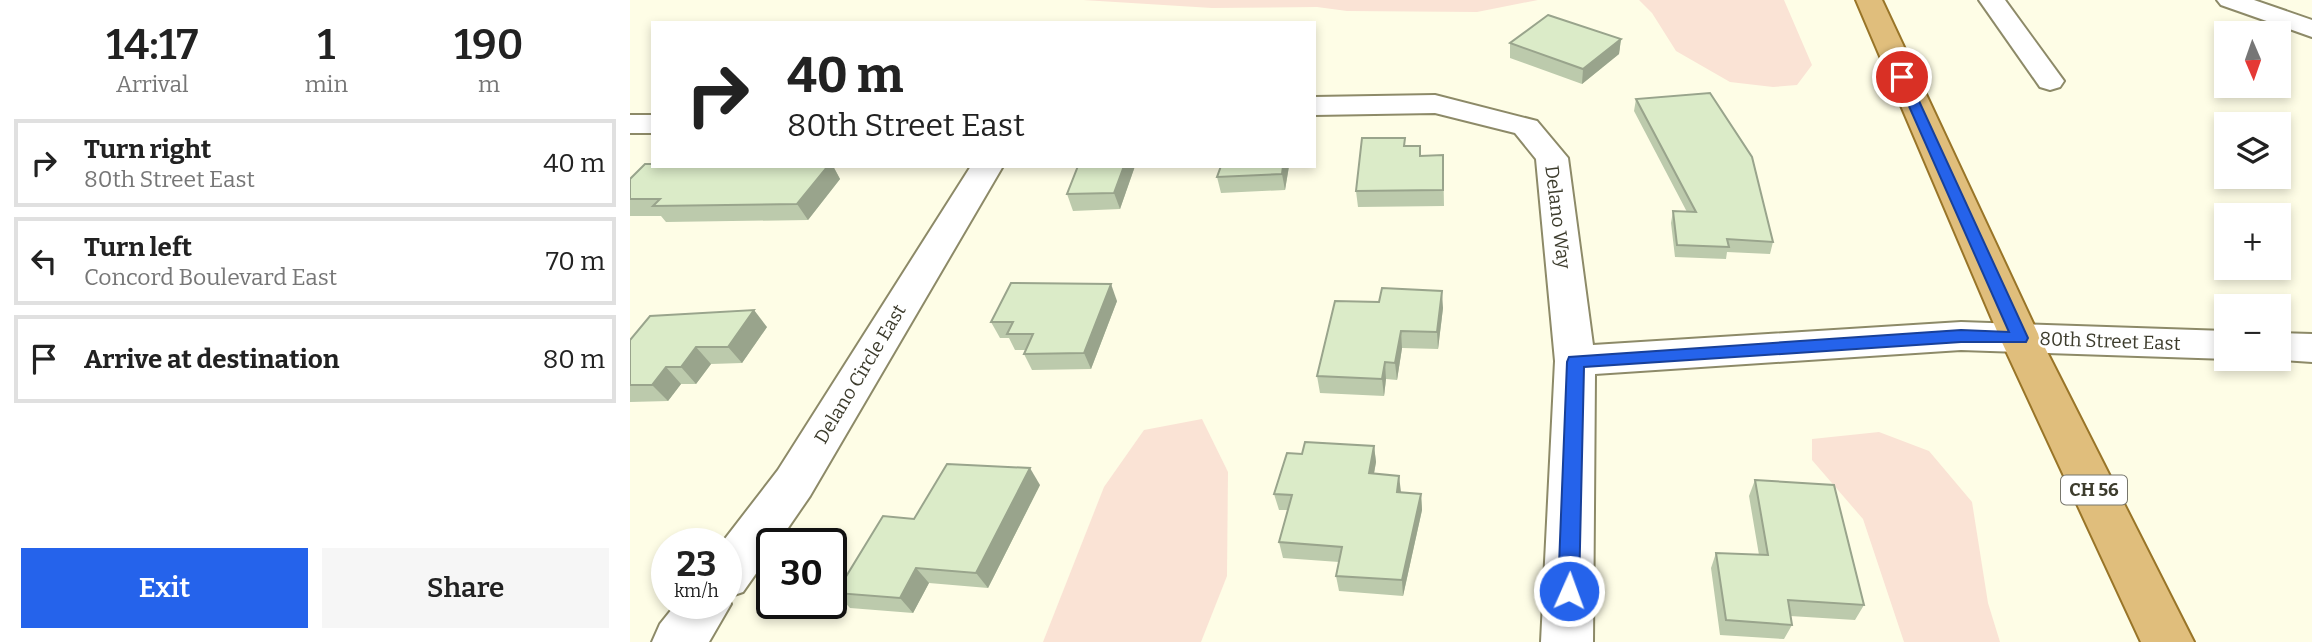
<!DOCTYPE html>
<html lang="en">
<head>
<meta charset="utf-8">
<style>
	:root { --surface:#fff; --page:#f6f6f6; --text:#222; --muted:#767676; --line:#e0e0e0; --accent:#2563eb }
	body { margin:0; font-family:Bitter,serif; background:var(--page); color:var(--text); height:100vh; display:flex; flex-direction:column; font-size:26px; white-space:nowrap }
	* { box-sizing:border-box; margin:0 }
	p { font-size:23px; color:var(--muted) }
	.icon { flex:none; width:38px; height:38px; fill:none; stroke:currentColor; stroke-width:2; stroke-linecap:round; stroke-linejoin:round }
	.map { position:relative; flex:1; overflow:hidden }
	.drawer { display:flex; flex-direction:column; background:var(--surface); width:630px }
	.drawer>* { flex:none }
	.guide { position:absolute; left:21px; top:21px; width:665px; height:147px; border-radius:0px; box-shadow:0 4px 10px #0003; background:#fff; color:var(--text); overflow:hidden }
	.needle { width:46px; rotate:178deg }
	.buttons { position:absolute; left:1584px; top:21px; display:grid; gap:14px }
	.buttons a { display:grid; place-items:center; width:77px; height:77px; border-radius:0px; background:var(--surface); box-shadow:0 4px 10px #0003; font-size:35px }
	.speed { position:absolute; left:21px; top:528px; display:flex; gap:14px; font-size:35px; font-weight:700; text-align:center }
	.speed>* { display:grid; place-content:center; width:91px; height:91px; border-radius:50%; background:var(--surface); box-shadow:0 4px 10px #0003; line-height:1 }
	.speed small { font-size:18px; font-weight:400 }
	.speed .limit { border:4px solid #111; border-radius:10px; background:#fff; color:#111 }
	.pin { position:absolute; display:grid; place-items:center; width:60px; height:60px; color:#fff; margin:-30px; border:4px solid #fff; border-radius:50%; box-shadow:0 2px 7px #0007 }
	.me { position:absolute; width:77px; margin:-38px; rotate:2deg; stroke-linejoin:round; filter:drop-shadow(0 0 5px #0008) }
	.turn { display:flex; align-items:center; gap:24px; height:147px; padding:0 21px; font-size:32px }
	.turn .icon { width:91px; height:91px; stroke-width:2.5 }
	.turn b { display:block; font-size:49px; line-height:60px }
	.eta { display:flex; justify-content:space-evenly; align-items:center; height:119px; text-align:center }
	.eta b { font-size:42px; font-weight:600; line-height:49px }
	.primary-button { display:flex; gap:14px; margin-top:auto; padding:14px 21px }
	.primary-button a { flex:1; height:80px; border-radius:0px; background:var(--accent); color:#fff; font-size:28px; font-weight:600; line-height:80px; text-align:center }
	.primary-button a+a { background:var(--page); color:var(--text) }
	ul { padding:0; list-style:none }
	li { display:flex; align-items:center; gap:21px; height:88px; margin:0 14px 10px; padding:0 7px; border:4px solid var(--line); border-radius:0px }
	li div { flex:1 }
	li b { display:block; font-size:26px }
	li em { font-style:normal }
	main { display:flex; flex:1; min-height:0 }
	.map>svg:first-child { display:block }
	.green { fill:#fae3d5 }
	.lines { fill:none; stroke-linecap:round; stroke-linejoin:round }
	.minor-casing { stroke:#8d8a68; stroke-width:4 }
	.major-casing { stroke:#997528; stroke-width:4 }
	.minor { fill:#fff; fill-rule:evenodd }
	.major { fill:#e0be7c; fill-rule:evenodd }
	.wall { fill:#bccaac }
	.shaded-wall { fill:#99a48c }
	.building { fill:#dbebc8; stroke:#99a48c; stroke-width:2 }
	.route { fill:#2563eb; stroke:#184099; stroke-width:2 }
	.labels { text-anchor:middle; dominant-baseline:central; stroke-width:5; stroke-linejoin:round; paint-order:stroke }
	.shield { fill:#fff; stroke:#77766c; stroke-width:2 }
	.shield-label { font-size:18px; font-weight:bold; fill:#3d3c2d }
	.street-label { font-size:19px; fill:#3d3c2d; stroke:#fff }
</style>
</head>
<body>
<main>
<section class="drawer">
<div class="eta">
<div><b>14:17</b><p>Arrival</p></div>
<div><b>1</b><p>min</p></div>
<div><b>190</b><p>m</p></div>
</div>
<ul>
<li><svg class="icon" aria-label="right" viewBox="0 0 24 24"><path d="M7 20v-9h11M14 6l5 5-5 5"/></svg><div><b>Turn right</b><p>80th Street East</p></div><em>40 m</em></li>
<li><svg class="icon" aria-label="left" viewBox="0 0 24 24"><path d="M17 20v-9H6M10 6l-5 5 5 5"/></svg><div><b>Turn left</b><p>Concord Boulevard East</p></div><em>70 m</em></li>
<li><svg class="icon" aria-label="arrive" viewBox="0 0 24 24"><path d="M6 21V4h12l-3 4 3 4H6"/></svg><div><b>Arrive at destination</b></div><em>80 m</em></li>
</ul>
<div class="primary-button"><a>Exit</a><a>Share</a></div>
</section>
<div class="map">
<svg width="1682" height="642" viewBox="0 0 1682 642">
	<rect width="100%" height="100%" fill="#fefde6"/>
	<g class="green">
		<path d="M453,0H908L847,12L717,11L687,7L582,8Z"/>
		<path d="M1009,0H1154L1182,65L1167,85L1143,87L1100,82L1046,51L1022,13Z"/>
		<path d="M572,419L598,472L597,576L571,642H413L474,487L514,430Z"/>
		<path d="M1249,432L1299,451L1342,502L1358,603L1370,642H1274L1233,519L1182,460V439Z"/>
	</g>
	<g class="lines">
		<defs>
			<g id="minor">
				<path d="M1349,0H1375L1434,81L1430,87L1420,90L1410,87Z"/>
				<path d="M1587,0H1624L1682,20V37L1591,5Z"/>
				<path d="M805,95L907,121L938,158L963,345L1331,322L1596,331L1598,359L1331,350L965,374L963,642H911L925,361L906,159L885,133L805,113L684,115V97Z"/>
				<rect x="0" y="115" width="23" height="18"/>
				<path d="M341,166H373L180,496L147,544H142V551L113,592L98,597L101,604L79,642H22L30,624L46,604H96V544H91L148,470Z"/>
				<path d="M1648,333L1682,334V362L1639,359H1648Z"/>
			</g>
			<path id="major" d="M1226,0H1252L1410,338L1564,642H1511L1370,338Z"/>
		</defs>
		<use href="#minor" class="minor-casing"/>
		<use href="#major" class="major-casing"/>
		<use href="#minor" class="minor"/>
		<use href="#major" class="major"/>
	</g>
	<g class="wall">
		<path d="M991,39L989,54L952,84L880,58V43Z"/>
		<path d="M1006,99L1143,242L1140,254L1097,252L1096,259L1045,257L1041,223L1043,211L1057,212L1004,111Z"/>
		<path d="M775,146L790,156L813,155L814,206L728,207L726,191Z"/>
		<path d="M23,166H203L210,179L178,220L36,222L31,216H0V179Z"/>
		<path d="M448,166H505L490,209L443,211L437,194Z"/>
		<path d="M591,166H659L655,190L591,193L587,177Z"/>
		<path d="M487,301L461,369L402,370L394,354L395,350H385L379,338H370L361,322Z"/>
		<path d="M813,308L808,349L772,348L767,380L756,379L754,396L690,393L687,376Z"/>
		<path d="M137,327L112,363L81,364L66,384H51L38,401L0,402V340Z"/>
		<path d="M744,446L746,462L744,474L771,492L791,494L792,510L773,596L709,591L706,576L709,562L653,558L649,542L658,510H649L644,494L672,454Z"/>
		<path d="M1125,480L1234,605L1225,620L1160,616L1162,625L1154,639L1090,635L1081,568L1086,553L1129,555L1119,496Z"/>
		<path d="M410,485L358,588L299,583L283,613L220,608L206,593L284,519Z"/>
	</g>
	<g class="shaded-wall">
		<path d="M991,39L989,54L952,84L953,69Z"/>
		<path d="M198,166H203L210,179L178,220L167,204Z"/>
		<path d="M494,166H505L490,209L484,193Z"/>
		<path d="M653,166H659L655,190L652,174Z"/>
		<path d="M481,284L487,301L461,369L454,353Z"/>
		<path d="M812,291L813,308L808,349L807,332Z"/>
		<path d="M124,310L137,327L112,363L98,347Z"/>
		<path d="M771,331L772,348L767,380L765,363Z"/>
		<path d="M66,347L81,364L66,384L51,367Z"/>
		<path d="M755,362L756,379L754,396L752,379Z"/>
		<path d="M36,367L51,384L38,401L22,385Z"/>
		<path d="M744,446L746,462L741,489L739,473Z"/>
		<path d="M400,468L410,485L358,588L346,573Z"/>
		<path d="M769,476L771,492H767Z"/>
		<path d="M791,494L792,510L773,596L772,580Z"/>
		<path d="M286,568L299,583L283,613L270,598Z"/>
	</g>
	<g class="building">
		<path d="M918,15L991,39L953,69L880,43Z"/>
		<path d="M1080,93L1122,157L1143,242L1097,239L1099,247L1047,245L1043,211L1066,212L1006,99Z"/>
		<path d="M732,138H775L774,146H790V156L813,155V190L726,191Z"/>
		<path d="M15,164H23V166H198L167,204L23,206L30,199H0V179Z"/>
		<path d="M448,166H494L484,193L437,194Z"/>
		<path d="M591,166H653L652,174L587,177Z"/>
		<path d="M381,283L481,284L454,353L394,354L403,334H377L383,322H361Z"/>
		<path d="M752,288L812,291L807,332L771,331L765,363L755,362L752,379L687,376L705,301L749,302Z"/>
		<path d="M124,310L98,347H66L51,367H36L22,385H0V340L20,316Z"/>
		<path d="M675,442L744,446L739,473L769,476L767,492L791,494L772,580L706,576L712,547L649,542L662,495L644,494L657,453L672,454Z"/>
		<path d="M317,464L400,468L346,573L286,568L270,598L206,593L253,516L284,519Z"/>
		<path d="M1125,480L1204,485L1234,605L1158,600L1162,625L1096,620L1086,553L1138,555Z"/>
	</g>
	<path class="route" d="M1272,74L1278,77L1398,338L1396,342H1331L954,367L949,591L946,598L939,600L931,598L928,591L937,362L939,357L1331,330L1379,332L1266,77Z"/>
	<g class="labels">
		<rect class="shield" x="1431" y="475.5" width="66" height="29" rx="5"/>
		<g class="shield-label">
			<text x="1464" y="490">CH 56</text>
		</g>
		<g class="street-label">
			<text transform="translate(928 217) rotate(83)">Delano Way</text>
			<text transform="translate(1480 341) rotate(2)">80th Street East</text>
			<text transform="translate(230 374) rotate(-59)">Delano Circle East</text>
		</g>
	</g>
</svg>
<div class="buttons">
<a><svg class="needle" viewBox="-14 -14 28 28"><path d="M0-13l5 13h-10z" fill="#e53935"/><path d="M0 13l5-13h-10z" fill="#767676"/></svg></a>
<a><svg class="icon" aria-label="layers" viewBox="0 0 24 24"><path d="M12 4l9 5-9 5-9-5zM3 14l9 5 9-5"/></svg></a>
<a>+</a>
<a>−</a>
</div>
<div class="speed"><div>23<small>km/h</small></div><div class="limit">30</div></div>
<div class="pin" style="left:1272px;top:77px;background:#d93025"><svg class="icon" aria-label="arrive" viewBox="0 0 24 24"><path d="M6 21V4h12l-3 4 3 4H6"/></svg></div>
<svg class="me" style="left:939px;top:591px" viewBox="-20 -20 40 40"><circle r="17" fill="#2563eb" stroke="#fff" stroke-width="3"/><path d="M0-11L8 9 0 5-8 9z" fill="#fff"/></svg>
<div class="guide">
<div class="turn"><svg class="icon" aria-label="right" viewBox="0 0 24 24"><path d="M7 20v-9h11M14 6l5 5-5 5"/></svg><div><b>40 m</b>80th Street East</div></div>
</div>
</div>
</main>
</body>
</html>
